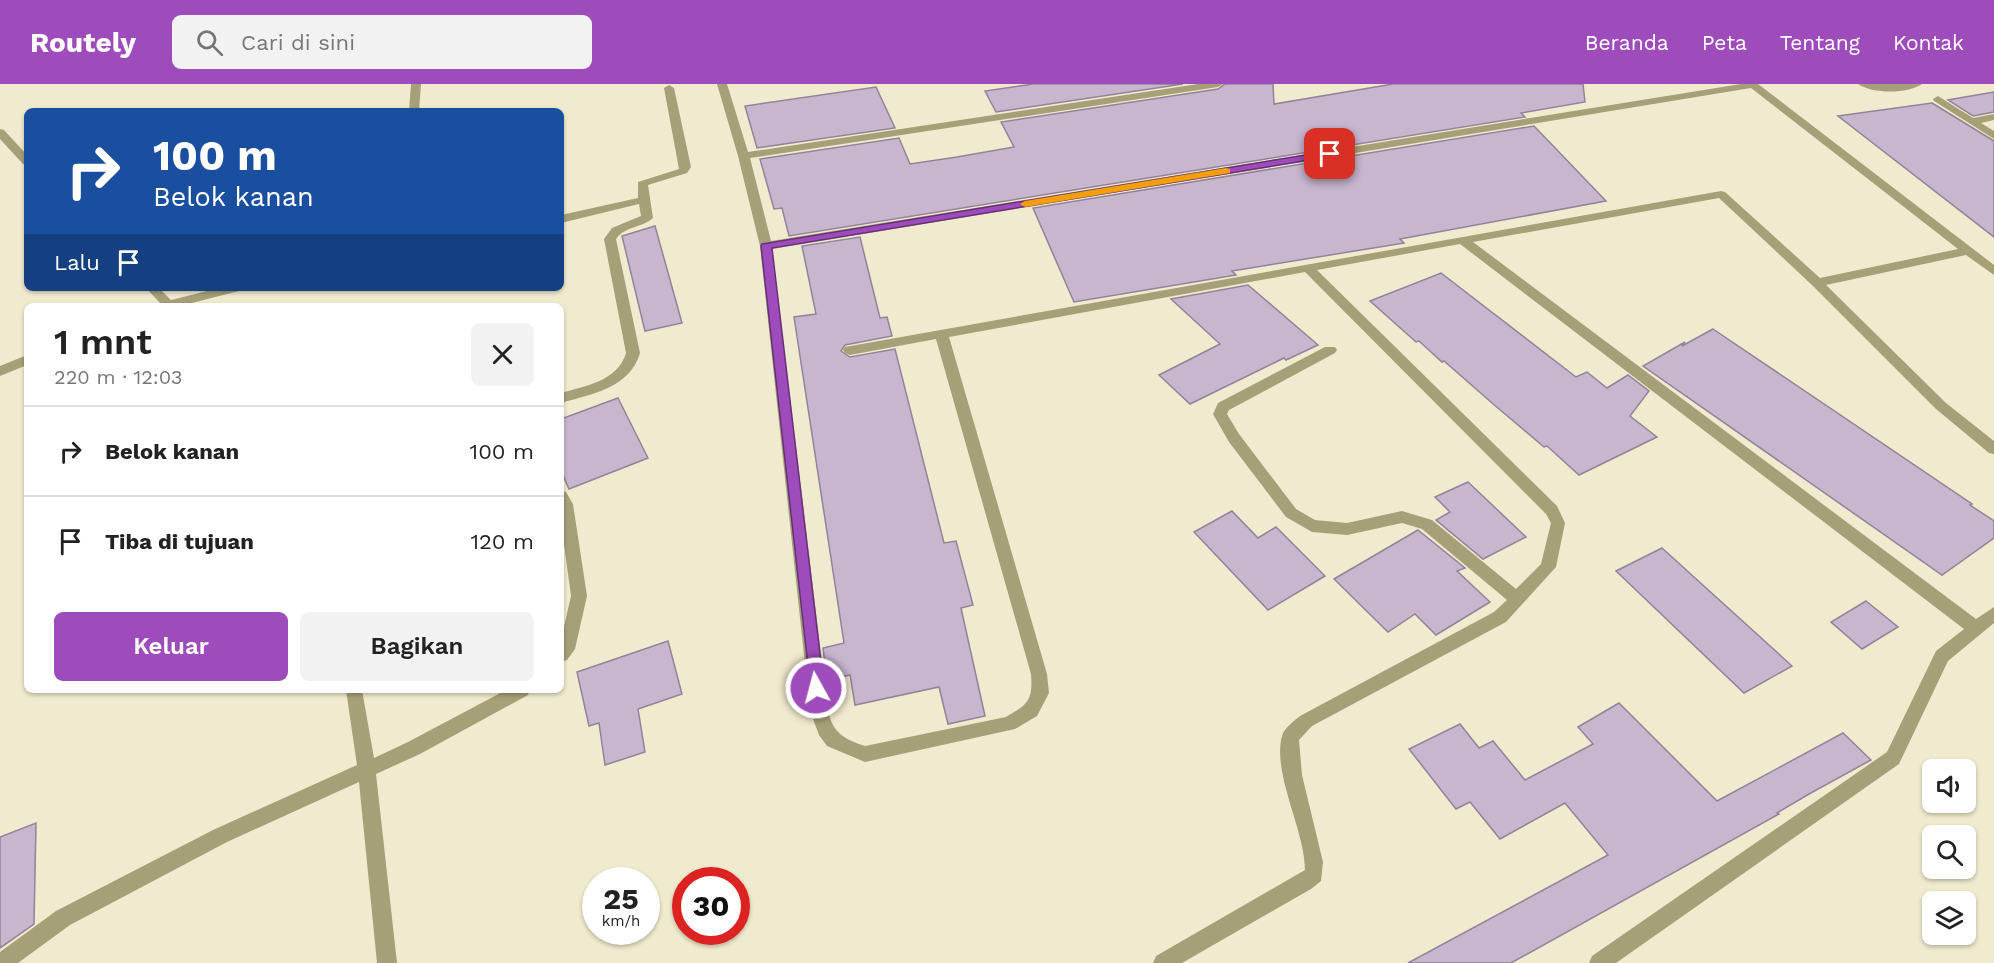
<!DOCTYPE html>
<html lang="id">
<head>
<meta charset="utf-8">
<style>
	:root { --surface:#fff; --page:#f2f2f2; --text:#222; --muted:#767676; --line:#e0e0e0; --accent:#9e4cbb }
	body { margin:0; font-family:"Work Sans",sans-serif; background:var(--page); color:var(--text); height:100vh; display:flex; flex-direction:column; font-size:22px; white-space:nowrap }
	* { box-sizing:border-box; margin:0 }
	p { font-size:20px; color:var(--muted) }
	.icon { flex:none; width:33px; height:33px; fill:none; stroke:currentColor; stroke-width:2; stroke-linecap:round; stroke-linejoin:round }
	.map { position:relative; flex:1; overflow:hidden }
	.sheet { position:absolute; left:24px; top:219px; width:540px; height:390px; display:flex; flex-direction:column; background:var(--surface); border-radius:9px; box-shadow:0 2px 4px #0004 }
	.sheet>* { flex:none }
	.banner { position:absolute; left:24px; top:24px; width:540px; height:183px; border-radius:9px; box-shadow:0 2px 4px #0004; background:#1a4fa0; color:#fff; overflow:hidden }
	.buttons { position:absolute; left:1922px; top:675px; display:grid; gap:12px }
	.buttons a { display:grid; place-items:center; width:54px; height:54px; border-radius:9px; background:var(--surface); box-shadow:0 2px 4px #0004; font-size:30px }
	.speed { position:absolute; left:582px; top:783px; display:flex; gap:12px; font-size:30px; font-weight:700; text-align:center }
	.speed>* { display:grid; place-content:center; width:78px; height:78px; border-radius:50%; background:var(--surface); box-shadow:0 2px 4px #0004; line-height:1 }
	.speed small { font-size:15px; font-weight:400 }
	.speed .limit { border:9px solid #d22; background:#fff; color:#111 }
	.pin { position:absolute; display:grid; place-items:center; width:51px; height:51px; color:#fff; margin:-26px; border-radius:12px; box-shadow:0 3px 9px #0006 }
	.me { position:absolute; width:66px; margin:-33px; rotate:353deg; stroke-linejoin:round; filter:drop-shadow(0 0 4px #0008) }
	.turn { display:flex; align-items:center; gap:21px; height:126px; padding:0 30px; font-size:27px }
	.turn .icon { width:78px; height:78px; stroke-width:2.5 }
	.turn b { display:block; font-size:42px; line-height:51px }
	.then { display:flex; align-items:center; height:57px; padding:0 30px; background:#0003; gap:12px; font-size:22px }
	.round { display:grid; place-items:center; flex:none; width:63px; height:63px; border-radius:9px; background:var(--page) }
	.summary { display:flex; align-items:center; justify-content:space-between; height:102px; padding:0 30px }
	h1 { font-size:36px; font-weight:600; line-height:45px }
	.button { display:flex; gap:12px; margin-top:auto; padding:12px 30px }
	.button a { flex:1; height:69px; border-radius:9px; background:var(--accent); color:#fff; font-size:24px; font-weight:600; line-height:69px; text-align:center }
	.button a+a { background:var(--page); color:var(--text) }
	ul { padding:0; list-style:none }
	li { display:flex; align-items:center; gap:18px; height:90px; padding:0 30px; border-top:2px solid var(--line) }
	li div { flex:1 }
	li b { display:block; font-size:22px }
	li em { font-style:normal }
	header { display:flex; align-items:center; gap:36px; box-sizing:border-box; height:84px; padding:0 30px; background:var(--accent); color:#fff }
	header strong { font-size:28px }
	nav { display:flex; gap:33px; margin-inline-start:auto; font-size:21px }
	.search { width:420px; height:54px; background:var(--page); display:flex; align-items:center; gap:15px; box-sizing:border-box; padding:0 21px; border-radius:9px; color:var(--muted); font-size:22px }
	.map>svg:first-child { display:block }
	.building { fill:#c7b6ce; stroke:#93829a; stroke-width:1.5 }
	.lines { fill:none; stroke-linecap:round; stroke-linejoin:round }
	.minor { fill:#a6a078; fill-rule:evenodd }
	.route { fill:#9e4cbb; stroke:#67317a; stroke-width:1.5 }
	.slow { fill:#f59e0b }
</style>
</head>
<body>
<header>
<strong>Routely</strong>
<div class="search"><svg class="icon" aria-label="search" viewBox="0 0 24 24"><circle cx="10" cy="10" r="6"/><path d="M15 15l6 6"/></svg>Cari di sini</div>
<nav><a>Beranda</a><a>Peta</a><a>Tentang</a><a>Kontak</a></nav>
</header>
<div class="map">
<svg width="1994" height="879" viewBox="0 0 1994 879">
	<rect width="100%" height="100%" fill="#f0ebce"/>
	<g class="building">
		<path d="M1033,0H1183L996,28L985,7Z"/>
		<path d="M1225,0H1273L1274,20L1393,0H1583L1585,18L1521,29L1525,33L789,152L782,124L774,125L760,75L899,54L910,80L957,73L1014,63L1001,38L1218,5Z"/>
		<path d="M876,3L895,44L757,64L745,22Z"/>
		<path d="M1994,8V28L1973,32L1948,16Z"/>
		<path d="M1932,19L1994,57V153L1838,32Z"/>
		<path d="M1534,42L1606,117L1400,155L1404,159L1232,187L1236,191L1074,218L1033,124Z"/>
		<path d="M655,142L682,239L645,247L622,152Z"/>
		<path d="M860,153L880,234L887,233L892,252L845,261L841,267L850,273L895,265L944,459L956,457L973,521L961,524L985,632L948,640L939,603L855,621L850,591L827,596L823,564L844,559L794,233L816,230L802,162Z"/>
		<path d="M1441,189L1576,293L1587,288L1607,304L1628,291L1649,307L1630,332L1657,353L1579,391L1547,362L1544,363L1492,319L1444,277L1442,278L1419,257L1416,258L1370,217Z"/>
		<path d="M1248,201L1318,261L1286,276L1284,274L1190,320L1159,291L1220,260L1171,215Z"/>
		<path d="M1713,245L1972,420L1970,421L1994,437V454L1942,491L1643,282L1685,258L1682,262Z"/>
		<path d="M618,314L648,374L569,405L561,387V335Z"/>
		<path d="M1468,398L1526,453L1483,475L1436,436L1450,428L1435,413Z"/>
		<path d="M1232,427L1258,454L1276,443L1325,492L1268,526L1194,448Z"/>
		<path d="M1418,446L1465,484L1457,487L1490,518L1436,551L1415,530L1388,548L1334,495Z"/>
		<path d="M1662,464L1792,582L1744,609L1616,487Z"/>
		<path d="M1866,517L1898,543L1862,565L1831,538Z"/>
		<path d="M668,557L682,610L638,625L645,668L605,681L599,639L589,642L577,588Z"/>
		<path d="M1619,619L1717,717L1843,649L1871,676L1809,710L1777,729L1779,730L1511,879H1408L1608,771L1565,719L1500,755L1470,718L1456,725L1409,665L1460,640L1479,664L1493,657L1525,696L1593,660L1578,643Z"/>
		<path d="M36,739L34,840L0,864V753Z"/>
	</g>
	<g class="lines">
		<g class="minor">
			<path d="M411,0H421L419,27H409Z"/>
			<path d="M717,0H727L748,68L1198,0H1223L1218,3L750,74L771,157L1741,0H1758L1994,181V191L1966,171L1826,201L1946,319L1994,357V370L1989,369L1936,325L1813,202L1719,114L1473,158L1976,535L1994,523V539L1948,577L1899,680L1616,879H1589L1592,872L1887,668L1936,567L1964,545L1460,160L1317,186L1557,422L1565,439L1556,483L1506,538L1312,642L1299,656L1302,691L1323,778L1321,797L1311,805L1182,879H1153L1156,872L1305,786C1305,746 1272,690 1282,652C1284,644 1294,637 1300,632L1494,528L1507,516L1422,445L1402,439L1347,451L1312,448L1286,433L1229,358L1213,330L1218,319L1325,263H1335L1337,266L1335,269L1229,326L1227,330L1239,350L1296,425L1315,436L1347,439L1402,427L1432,436L1516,505L1541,480L1551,439L1546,430L1305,188L949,253L1047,590L1049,609L1037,632L1015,645L865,678L827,662L819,651L810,627L760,162L738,72ZM1751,4L1958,165L1820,194L1725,108L1721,107L845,263L843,266L845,269L850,271L936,255L1031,590C1033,617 1028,620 1006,633L865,662C844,655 833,649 828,627L772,165Z"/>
			<path d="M1858,0H1922C1908,10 1872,10 1858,0Z"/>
			<path d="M669,1L674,4L691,83L687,89L648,101L653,134C642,144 625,142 616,155L640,269C630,304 592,310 561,319V309C585,302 618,297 626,269L604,155L612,144L641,132L639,120L561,139V131L638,114V98L679,85L664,4Z"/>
			<path d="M1938,12L1973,34L1994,30V36L1981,39L1994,47V55L1934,17L1933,15Z"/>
			<path d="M0,45L4,46L27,71V81L23,80L0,55Z"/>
			<path d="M146,204H159L171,216L219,204H241L239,207L180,222H158L160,219Z"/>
			<path d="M27,271V281L0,292V282Z"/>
			<path d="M561,406L566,408L573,420L587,512L575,565L567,576L561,578V556L571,512L561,438Z"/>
			<path d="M346,606H362L374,674L408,658L506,606H530L528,611L420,670L376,690L397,879H377L359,698L227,758L70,841L18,879H0V868L56,827L213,746L357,681Z"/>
		</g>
	</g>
	<path class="route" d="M1330,67L1334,68V72L772,164L824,604L822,609L816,611L811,609L761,162L762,160Z"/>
	<path class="slow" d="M1226,84L1230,85V89L1025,123L1020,120L1025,117Z"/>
</svg>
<div class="buttons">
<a><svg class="icon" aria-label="sound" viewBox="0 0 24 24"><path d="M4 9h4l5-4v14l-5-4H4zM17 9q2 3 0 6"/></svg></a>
<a><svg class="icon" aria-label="search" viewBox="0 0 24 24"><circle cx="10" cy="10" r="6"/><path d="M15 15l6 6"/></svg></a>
<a><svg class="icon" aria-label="layers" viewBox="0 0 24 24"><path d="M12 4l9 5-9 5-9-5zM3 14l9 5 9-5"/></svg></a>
</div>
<div class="speed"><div>25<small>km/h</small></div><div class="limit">30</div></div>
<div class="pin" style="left:1330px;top:70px;background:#d93025"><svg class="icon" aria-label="arrive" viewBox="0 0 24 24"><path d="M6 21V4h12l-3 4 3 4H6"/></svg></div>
<svg class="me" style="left:816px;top:604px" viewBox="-20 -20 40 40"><circle r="17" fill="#9e4cbb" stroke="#fff" stroke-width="3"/><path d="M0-11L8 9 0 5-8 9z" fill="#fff"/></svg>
<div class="banner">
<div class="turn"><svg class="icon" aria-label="right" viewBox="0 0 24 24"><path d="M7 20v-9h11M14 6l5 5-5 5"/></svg><div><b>100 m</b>Belok kanan</div></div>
<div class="then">Lalu<svg class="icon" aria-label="arrive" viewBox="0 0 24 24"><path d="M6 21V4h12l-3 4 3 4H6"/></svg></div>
</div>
<section class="sheet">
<div class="summary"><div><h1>1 mnt</h1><p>220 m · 12:03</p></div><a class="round"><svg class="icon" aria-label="close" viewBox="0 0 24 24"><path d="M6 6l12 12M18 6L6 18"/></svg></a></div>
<ul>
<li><svg class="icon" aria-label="right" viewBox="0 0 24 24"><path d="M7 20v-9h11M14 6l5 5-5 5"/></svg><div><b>Belok kanan</b></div><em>100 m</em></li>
<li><svg class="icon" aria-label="arrive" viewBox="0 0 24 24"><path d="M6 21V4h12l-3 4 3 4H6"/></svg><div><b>Tiba di tujuan</b></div><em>120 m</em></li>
</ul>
<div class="button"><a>Keluar</a><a>Bagikan</a></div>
</section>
</div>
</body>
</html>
